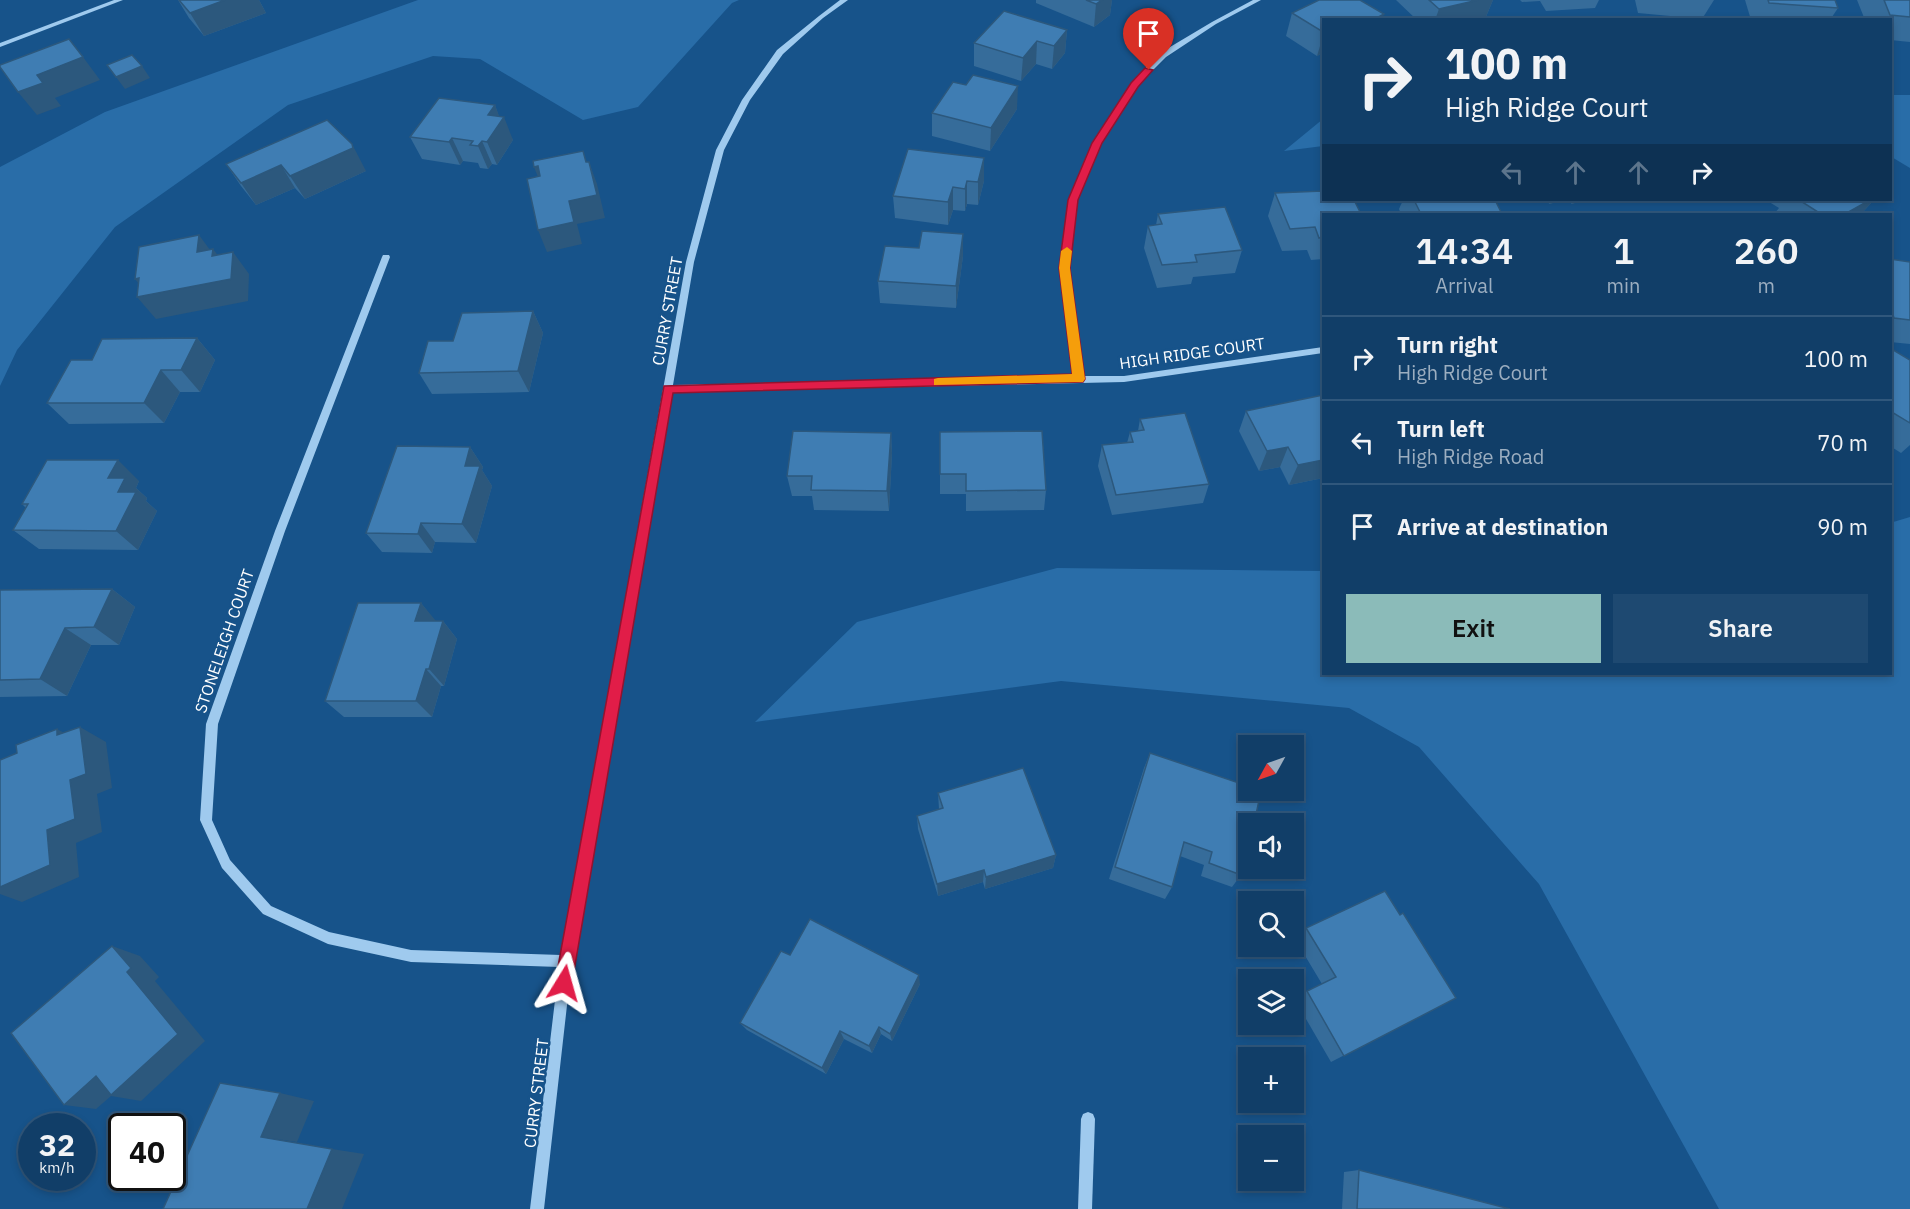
<!DOCTYPE html>
<html lang="en">
<head>
<meta charset="utf-8">
<style>
	:root { --surface:#113e68; --page:#1e4971; --text:#f1f3f6; --muted:#9caec0; --line:#30577c; --accent:#8bbbb9 }
	body { margin:0; font-family:"IBM Plex Sans",sans-serif; background:var(--page); color:var(--text); height:100vh; display:flex; flex-direction:column; font-size:22px; white-space:nowrap }
	* { box-sizing:border-box; margin:0 }
	p { font-size:20px; color:var(--muted) }
	.icon { flex:none; width:33px; height:33px; fill:none; stroke:currentColor; stroke-width:2; stroke-linecap:round; stroke-linejoin:round }
	.map { position:relative; flex:1; overflow:hidden }
	.drawer { position:absolute; left:1322px; top:213px; width:570px; height:462px; display:flex; flex-direction:column; background:var(--surface); border-radius:0px; box-shadow:0 3px 9px #0003,0 0 0 2px var(--line) }
	.drawer>* { flex:none }
	.guide { position:absolute; left:1322px; top:18px; width:570px; height:183px; border-radius:0px; box-shadow:0 3px 9px #0003,0 0 0 2px var(--line); background:#113e68; color:var(--text); overflow:hidden }
	.needle { width:39px; rotate:230deg }
	.tools { position:absolute; left:1238px; top:735px; display:grid; gap:12px }
	.tools a { display:grid; place-items:center; width:66px; height:66px; border-radius:0px; background:var(--surface); box-shadow:0 3px 9px #0003,0 0 0 2px var(--line); font-size:30px }
	.speed { position:absolute; left:18px; top:1113px; display:flex; gap:12px; font-size:30px; font-weight:700; text-align:center }
	.speed>* { display:grid; place-content:center; width:78px; height:78px; border-radius:50%; background:var(--surface); box-shadow:0 3px 9px #0003,0 0 0 2px var(--line); line-height:1 }
	.speed small { font-size:15px; font-weight:400 }
	.speed .limit { border:3px solid #111; border-radius:9px; background:#fff; color:#111 }
	.pin { position:absolute; display:grid; place-items:center; width:51px; height:51px; color:#fff; margin:-62px -26px; border-radius:50% 50% 50% 0; rotate:-45deg; box-shadow:0 0 6px #0007 }
	.pin .icon { rotate:45deg }
	.me { position:absolute; width:66px; margin:-33px; rotate:8deg; stroke-linejoin:round; filter:drop-shadow(0 0 4px #0008) }
	.turn { display:flex; align-items:center; gap:21px; height:126px; padding:0 24px; font-size:27px }
	.turn .icon { width:78px; height:78px; stroke-width:2.5 }
	.turn b { display:block; font-size:42px; line-height:51px }
	.lanes { display:flex; align-items:center; height:57px; padding:0 24px; background:#0003; justify-content:center; gap:30px; direction:ltr }
	.lanes .off { opacity:.35 }
	.eta { display:flex; justify-content:space-evenly; align-items:center; height:102px; text-align:center }
	.eta b { font-size:36px; font-weight:600; line-height:42px }
	.action { display:flex; gap:12px; margin-top:auto; padding:12px 24px }
	.action a { flex:1; height:69px; border-radius:0px; background:var(--accent); color:#111; font-size:24px; font-weight:600; line-height:69px; text-align:center }
	.action a+a { background:var(--page); color:var(--text) }
	ul { padding:0; list-style:none }
	li { display:flex; align-items:center; gap:18px; height:84px; padding:0 24px; border-top:2px solid var(--line) }
	li div { flex:1 }
	li b { display:block; font-size:22px }
	li em { font-style:normal }
	.map>svg:first-child { display:block }
	.green { fill:#296da8 }
	.lines { fill:none; stroke-linecap:round; stroke-linejoin:round }
	.minor { fill:#9fcaee; fill-rule:evenodd }
	.wall { fill:#366c9a }
	.shaded-wall { fill:#2c587d }
	.building { fill:#3f7db3; stroke:#2c587d; stroke-width:1.5 }
	.route { fill:#e11d48; stroke:#92132f; stroke-width:1.5 }
	.slow { fill:#f59e0b }
	.labels { text-anchor:middle; dominant-baseline:central; stroke-width:5; stroke-linejoin:round; paint-order:stroke }
	.street-label { font-size:16px; fill:#fff; stroke:#17538a }
</style>
</head>
<body>
<div class="map">
<svg width="1910" height="1209" viewBox="0 0 1910 1209">
	<rect width="100%" height="100%" fill="#17538a"/>
	<g class="green">
		<path d="M418,0H739L732,3L638,107L583,120L480,59L433,56L288,105L115,227L17,350L0,386V167L105,112Z"/>
		<path d="M1890,95H1910V168L1890,156Z"/>
		<path d="M1323,119V146L1284,151Z"/>
		<path d="M1910,517V1209H1719L1539,884L1419,747L1349,708L1061,681L755,722L857,622L1057,568L1323,571V674H1890V523Z"/>
	</g>
	<g class="lines">
		<g class="minor">
			<path d="M114,0H123L0,47V43Z"/>
			<path d="M840,0H848L823,18L783,54L750,100L724,150L694,262L673,385L1074,377L1061,268L1069,200L1093,143L1131,83L1160,53L1212,22L1253,0H1261L1216,24L1166,57L1137,86L1101,143L1077,200L1069,268L1083,376H1124L1323,347V353L1124,382L671,392L572,961L544,1209H530L559,967L411,962L328,944L263,914L222,868L200,820L206,724L275,531L382,257L383,255H389L390,257L285,531L218,724L212,820L230,860L271,906L329,932L411,950L561,955L686,262L716,150L742,100L777,50L819,16Z"/>
			<path d="M1088,1112L1093,1114L1095,1119L1092,1209H1078L1081,1119L1083,1114Z"/>
		</g>
	</g>
	<g class="wall">
		<path d="M178,0H259L266,13L204,36L189,18Z"/>
		<path d="M1036,0H1112L1110,15L1094,27L1036,3Z"/>
		<path d="M1396,0H1493L1485,19L1483,20H1417Z"/>
		<path d="M1520,0H1599L1595,8L1546,11L1540,1L1522,2Z"/>
		<path d="M1635,0H1714L1702,19L1638,13Z"/>
		<path d="M1745,0H1835L1838,8L1830,20H1751Z"/>
		<path d="M1857,0H1910V42L1890,40V20H1865Z"/>
		<path d="M1292,13L1323,20V53L1317,56L1286,36Z"/>
		<path d="M1067,30L1065,53L1052,69L1036,64L1021,81L974,66V43Z"/>
		<path d="M495,105L499,117L513,140L497,165L492,164L488,169L480,168L478,163L463,161L460,165L422,159L410,137Z"/>
		<path d="M1017,109L990,151L932,136V113Z"/>
		<path d="M984,158V181L978,205L967,204L965,211L953,210L948,225L895,218L893,196Z"/>
		<path d="M226,164L366,171L305,199L295,188L256,205L241,186Z"/>
		<path d="M1275,193L1323,214V259L1311,260L1307,250L1282,251L1268,216Z"/>
		<path d="M1403,200H1495L1502,214H1401L1399,209Z"/>
		<path d="M1518,200H1532L1523,203Z"/>
		<path d="M1544,200H1561L1550,204Z"/>
		<path d="M1567,200H1583L1572,204Z"/>
		<path d="M1766,200H1874L1861,214H1774L1779,208Z"/>
		<path d="M1158,214L1242,250L1235,273L1193,277L1191,284L1157,288L1144,248L1148,226L1156,225Z"/>
		<path d="M963,234V256L956,308L880,303L878,281L919,248Z"/>
		<path d="M1890,259L1910,262V344L1890,342Z"/>
		<path d="M533,311L543,333L529,392L432,394L419,373L453,341Z"/>
		<path d="M197,338L215,360L200,392H180L164,423L69,424L47,403L92,360Z"/>
		<path d="M1890,348L1910,360V445L1901,453L1890,446Z"/>
		<path d="M1323,395V478L1289,485L1280,467L1259,471L1239,431L1246,411Z"/>
		<path d="M1140,419L1209,484L1203,503L1112,515L1098,466L1102,445L1127,443L1130,432L1138,431Z"/>
		<path d="M940,432L1046,490L1044,510L966,511V494H940Z"/>
		<path d="M891,433L892,453L889,511L814,510L812,496H792L787,476Z"/>
		<path d="M470,447L483,467L482,470L492,486L476,543L435,542L432,553L382,552L366,533Z"/>
		<path d="M139,481L136,488L147,498L146,501L157,511L138,550L39,549L13,530L26,508L22,504Z"/>
		<path d="M112,589L135,607L119,645H91L67,696L0,697V590Z"/>
		<path d="M421,603L435,621H443L457,639L444,686H441L432,717H344L325,701Z"/>
		<path d="M1150,753L1241,875L1232,887L1201,876L1204,865L1180,856L1172,887L1165,899L1109,879L1144,768Z"/>
		<path d="M938,793L1056,855L1053,868L985,889L983,882L938,896L918,829L917,816L939,809Z"/>
		<path d="M1306,928L1456,998L1331,1062L1295,1000L1307,991L1322,984L1295,939Z"/>
		<path d="M790,955L920,984L892,1041L881,1034L872,1053L844,1039L826,1074L747,1030L740,1023Z"/>
		<path d="M1359,1170L1510,1209H1342L1344,1172Z"/>
	</g>
	<g class="shaded-wall">
		<path d="M225,0H259L266,13L204,36L190,13Z"/>
		<path d="M1099,0H1112L1110,15L1094,27L1096,4Z"/>
		<path d="M1478,0H1493L1485,19L1435,20L1439,9Z"/>
		<path d="M1384,14L1382,20H1373Z"/>
		<path d="M1067,30L1065,53L1052,69L1054,46Z"/>
		<path d="M1323,36V53L1317,56Z"/>
		<path d="M1037,41L1036,64L1021,81L1023,58Z"/>
		<path d="M83,57L100,80L55,98L61,106L37,115L18,92L37,75Z"/>
		<path d="M142,66L150,78L125,89L116,77Z"/>
		<path d="M1018,86L1017,109L990,151L991,128Z"/>
		<path d="M495,105L501,121L504,117L513,140L497,165L487,142L488,115Z"/>
		<path d="M452,138L463,161L460,165L449,142Z"/>
		<path d="M482,141L492,164L488,169L478,146Z"/>
		<path d="M352,144L366,171L305,199L290,176Z"/>
		<path d="M984,158V181L978,205V182Z"/>
		<path d="M589,162L597,184L605,218L577,224L582,244L547,252L538,230L569,201Z"/>
		<path d="M281,165L295,188L256,205L241,183Z"/>
		<path d="M538,166L543,190L534,167Z"/>
		<path d="M967,181V204L965,211V189Z"/>
		<path d="M953,187V210L948,225V202Z"/>
		<path d="M1525,200H1532L1523,203Z"/>
		<path d="M1553,200H1561L1550,204Z"/>
		<path d="M1575,200H1583L1572,204Z"/>
		<path d="M1870,200H1874L1861,214H1845Z"/>
		<path d="M963,234V256L956,308V286Z"/>
		<path d="M199,235L213,254V249L230,271L197,252Z"/>
		<path d="M233,252L249,274L248,301L156,319L137,297L148,295L135,279Z"/>
		<path d="M533,311L543,333L529,392L518,371Z"/>
		<path d="M197,338L215,360L200,392L181,370Z"/>
		<path d="M161,370L180,392L164,423L144,403Z"/>
		<path d="M891,433L892,453L889,511L887,491Z"/>
		<path d="M470,447L483,467L482,470L492,486L476,543L462,524L465,466Z"/>
		<path d="M1288,447L1280,467L1259,471L1267,451Z"/>
		<path d="M118,460L139,481L136,488L147,498L146,501L157,511L138,550L116,531L118,492L108,478Z"/>
		<path d="M1323,460V478L1289,485L1298,465Z"/>
		<path d="M421,523L435,542L432,553L418,534Z"/>
		<path d="M112,589L135,607L119,645L94,627Z"/>
		<path d="M421,603L436,621H415Z"/>
		<path d="M443,621L457,639L444,686L429,669Z"/>
		<path d="M65,628L91,645L67,696L40,679Z"/>
		<path d="M426,669L441,686L432,717L416,701Z"/>
		<path d="M80,727L106,742L112,788L97,794L102,832L76,843L79,877L22,902L0,894V887L47,830L57,735V729L82,743Z"/>
		<path d="M1056,855L1053,868L985,889L986,877Z"/>
		<path d="M984,870L983,882L938,896L937,884Z"/>
		<path d="M112,946L140,956L159,977L155,981L205,1041L141,1101L111,1096L96,1109L64,1105L127,972Z"/>
		<path d="M919,975L920,984L892,1041L890,1034Z"/>
		<path d="M879,1027L881,1034L872,1053L869,1046Z"/>
		<path d="M840,1031L844,1039L826,1074L822,1068Z"/>
		<path d="M280,1093L314,1101L297,1142L261,1137Z"/>
		<path d="M332,1149L364,1154L342,1209H307Z"/>
	</g>
	<g class="building">
		<path d="M179,0H225L190,13Z"/>
		<path d="M1086,0H1102L1096,4Z"/>
		<path d="M1319,0H1360L1384,14L1373,20H1323V32L1292,13Z"/>
		<path d="M1429,0H1478L1439,9Z"/>
		<path d="M1768,0H1835L1838,8L1769,3Z"/>
		<path d="M1884,0H1910V17L1890,15Z"/>
		<path d="M1004,11L1067,30L1054,46L1037,41L1023,58L974,43Z"/>
		<path d="M69,39L83,57L37,75L43,83L18,92L0,67V65Z"/>
		<path d="M132,55L142,66L116,77L107,65Z"/>
		<path d="M973,75L1018,86L991,128L932,113L953,82L966,85Z"/>
		<path d="M439,98L495,105L488,115L504,117L487,142L482,141L478,146L470,145L473,141L452,138L449,142L410,137Z"/>
		<path d="M327,120L352,144L353,148L290,176L281,165L241,183L226,164Z"/>
		<path d="M908,149L984,158L978,182L967,181L965,189L953,187L948,202L893,196Z"/>
		<path d="M583,151L586,162H589L597,195L569,201L574,222L538,230L527,179L540,176L538,166L534,167L533,161Z"/>
		<path d="M1323,191V200H1354L1361,214H1323V237L1319,238L1315,227L1290,229L1275,193Z"/>
		<path d="M1414,200H1495L1502,214H1421Z"/>
		<path d="M1799,200H1870L1845,214H1821Z"/>
		<path d="M1225,207L1242,250L1195,255L1197,262L1162,265L1148,226L1162,224L1158,214Z"/>
		<path d="M922,231L963,234L956,286L878,281L885,246L919,248Z"/>
		<path d="M199,235L197,252L213,249L212,256L233,252L231,279L137,297L139,278L135,279L139,247Z"/>
		<path d="M1890,259L1910,262V320L1894,318L1891,309H1890Z"/>
		<path d="M533,311L518,371L419,373L428,341H453L462,313Z"/>
		<path d="M197,338L181,370H161L144,403H47L71,360H92L102,339Z"/>
		<path d="M1890,348L1910,360V423L1890,411Z"/>
		<path d="M1323,395V460L1298,465L1288,447L1267,451L1246,411Z"/>
		<path d="M1185,413L1209,484L1116,495L1102,445L1133,442L1130,432L1144,430L1140,419Z"/>
		<path d="M793,431L891,433L887,491L811,490L812,476H787Z"/>
		<path d="M1042,431L1046,490L966,491V474H940V432Z"/>
		<path d="M397,446L470,447L465,466H480L462,524L421,523L418,534L366,533Z"/>
		<path d="M47,460H118L108,478H125L118,492H136L116,531L13,530L28,504H22Z"/>
		<path d="M112,589L94,627L65,628L40,679L0,680V590Z"/>
		<path d="M358,603H421L415,621H443L429,669H426L416,701H325Z"/>
		<path d="M80,727L86,774L70,780L75,819L47,830L50,865L0,887V760L17,753L16,745L57,729V735Z"/>
		<path d="M1150,753L1248,786V790L1261,791L1254,824H1248V847L1241,875L1209,863L1212,852L1184,842L1172,887L1115,867Z"/>
		<path d="M1023,768L1056,855L986,877L984,870L937,884L917,816L943,808L938,793Z"/>
		<path d="M1385,891L1400,915L1403,913L1456,998L1344,1056L1307,991L1336,977L1306,928Z"/>
		<path d="M810,919L919,975L890,1034L879,1027L869,1046L840,1031L822,1068L740,1023L781,951L790,955Z"/>
		<path d="M112,946L131,968L127,972L178,1034L111,1095L96,1076L64,1105L11,1033Z"/>
		<path d="M220,1083L280,1093L261,1137L332,1149L307,1209H163Z"/>
		<path d="M1359,1170L1510,1209H1357Z"/>
	</g>
	<path class="route" d="M1145,68L1153,70L1138,87L1102,143L1078,200L1070,268L1085,379L1083,382L673,393L572,983L570,989L564,992L558,989L555,983L664,386L1072,374L1059,268L1068,200L1092,143L1131,83Z"/>
	<path class="slow" d="M1067,247L1072,251L1070,268L1085,379L1083,382L934,385V379L938,378L1072,374L1059,268L1061,251Z"/>
	<g class="labels">
		<g class="street-label">
			<text transform="translate(667 311) rotate(-80)">CURRY STREET</text>
			<text transform="translate(1192 353) rotate(-8)">HIGH RIDGE COURT</text>
			<text transform="translate(224 641) rotate(-71)">STONELEIGH COURT</text>
			<text transform="translate(536 1093) rotate(-83)">CURRY STREET</text>
		</g>
	</g>
</svg>
<div class="tools">
<a><svg class="needle" viewBox="-14 -14 28 28"><path d="M0-13l5 13h-10z" fill="#e53935"/><path d="M0 13l5-13h-10z" fill="#9caec0"/></svg></a>
<a><svg class="icon" aria-label="sound" viewBox="0 0 24 24"><path d="M4 9h4l5-4v14l-5-4H4zM17 9q2 3 0 6"/></svg></a>
<a><svg class="icon" aria-label="search" viewBox="0 0 24 24"><circle cx="10" cy="10" r="6"/><path d="M15 15l6 6"/></svg></a>
<a><svg class="icon" aria-label="layers" viewBox="0 0 24 24"><path d="M12 4l9 5-9 5-9-5zM3 14l9 5 9-5"/></svg></a>
<a>+</a>
<a>−</a>
</div>
<div class="speed"><div>32<small>km/h</small></div><div class="limit">40</div></div>
<div class="pin" style="left:1149px;top:70px;background:#d93025"><svg class="icon" aria-label="arrive" viewBox="0 0 24 24"><path d="M6 21V4h12l-3 4 3 4H6"/></svg></div>
<svg class="me" style="left:564px;top:983px" viewBox="-20 -20 40 40"><path d="M0-17L14 15 0 8-14 15z" fill="#e11d48" stroke="#fff" stroke-width="4"/></svg>
<div class="guide">
<div class="turn"><svg class="icon" aria-label="right" viewBox="0 0 24 24"><path d="M7 20v-9h11M14 6l5 5-5 5"/></svg><div><b>100 m</b>High Ridge Court</div></div>
<div class="lanes"><svg class="icon off" aria-label="left" viewBox="0 0 24 24"><path d="M17 20v-9H6M10 6l-5 5 5 5"/></svg><svg class="icon off" aria-label="ahead" viewBox="0 0 24 24"><path d="M12 20V5M6 11l6-6 6 6"/></svg><svg class="icon off" aria-label="ahead" viewBox="0 0 24 24"><path d="M12 20V5M6 11l6-6 6 6"/></svg><svg class="icon" aria-label="right" viewBox="0 0 24 24"><path d="M7 20v-9h11M14 6l5 5-5 5"/></svg></div>
</div>
<section class="drawer">
<div class="eta">
<div><b>14:34</b><p>Arrival</p></div>
<div><b>1</b><p>min</p></div>
<div><b>260</b><p>m</p></div>
</div>
<ul>
<li><svg class="icon" aria-label="right" viewBox="0 0 24 24"><path d="M7 20v-9h11M14 6l5 5-5 5"/></svg><div><b>Turn right</b><p>High Ridge Court</p></div><em>100 m</em></li>
<li><svg class="icon" aria-label="left" viewBox="0 0 24 24"><path d="M17 20v-9H6M10 6l-5 5 5 5"/></svg><div><b>Turn left</b><p>High Ridge Road</p></div><em>70 m</em></li>
<li><svg class="icon" aria-label="arrive" viewBox="0 0 24 24"><path d="M6 21V4h12l-3 4 3 4H6"/></svg><div><b>Arrive at destination</b></div><em>90 m</em></li>
</ul>
<div class="action"><a>Exit</a><a>Share</a></div>
</section>
</div>
</body>
</html>
